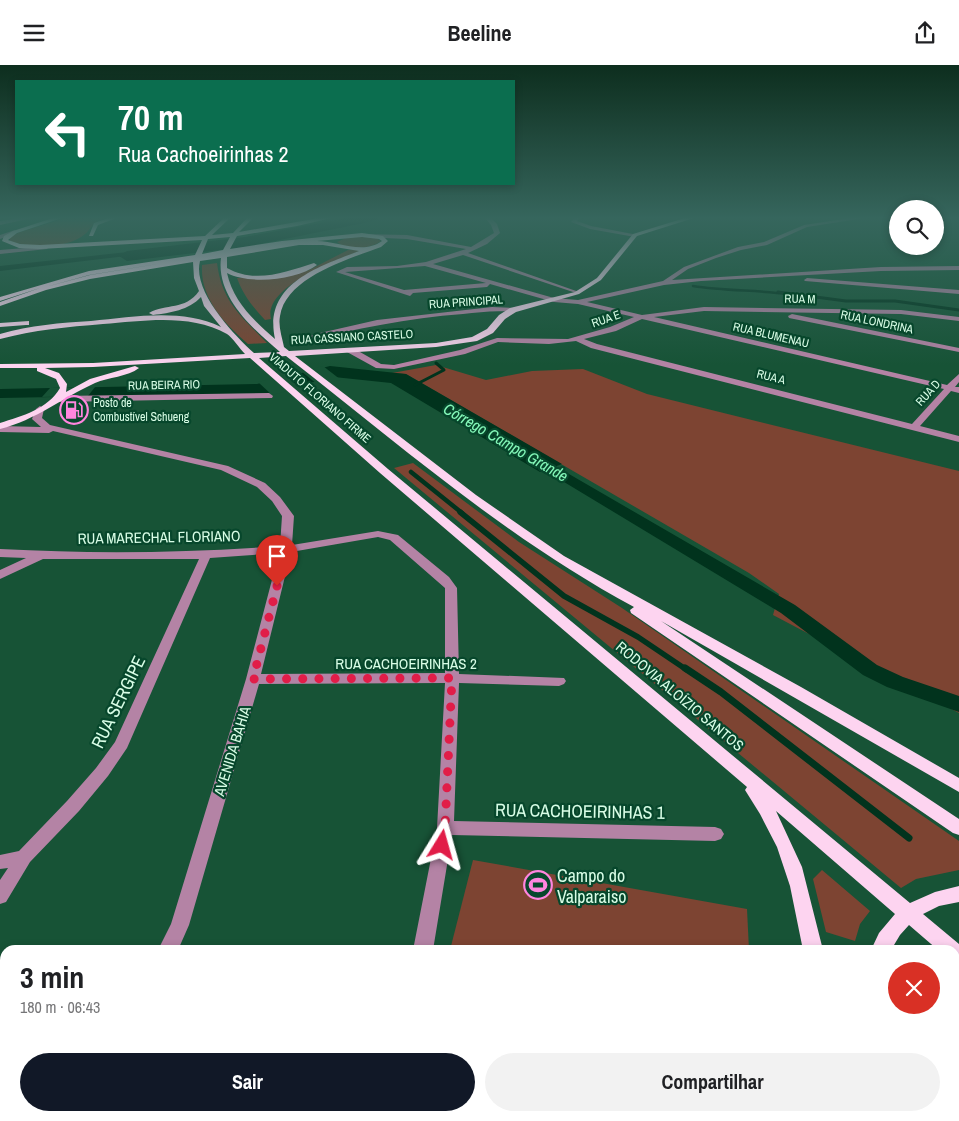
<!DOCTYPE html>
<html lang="pt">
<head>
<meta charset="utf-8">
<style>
	:root { --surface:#fff; --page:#f2f2f2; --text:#202124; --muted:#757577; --accent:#111827 }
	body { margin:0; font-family:"Archivo Narrow",sans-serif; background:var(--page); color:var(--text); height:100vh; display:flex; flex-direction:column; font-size:19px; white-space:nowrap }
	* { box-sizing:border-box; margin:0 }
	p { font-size:16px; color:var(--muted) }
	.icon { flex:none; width:28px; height:28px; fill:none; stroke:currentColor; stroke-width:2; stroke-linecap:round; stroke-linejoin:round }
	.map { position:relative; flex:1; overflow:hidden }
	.side { position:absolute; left:0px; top:880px; width:960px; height:176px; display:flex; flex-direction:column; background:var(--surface); border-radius:15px 15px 0 0; box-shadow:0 2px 8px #0003 }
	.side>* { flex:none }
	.hud { position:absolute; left:15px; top:15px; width:500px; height:105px; border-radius:0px; box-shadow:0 2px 8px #0003; background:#0b6e4f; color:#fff; overflow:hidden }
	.tools { position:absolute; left:889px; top:135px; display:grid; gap:10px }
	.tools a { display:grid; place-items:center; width:55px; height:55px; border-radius:50%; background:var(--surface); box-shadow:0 2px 8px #0003; font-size:25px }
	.pin { position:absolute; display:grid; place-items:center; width:42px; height:42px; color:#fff; margin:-51px -21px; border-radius:50% 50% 50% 0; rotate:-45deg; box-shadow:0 0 5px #0007 }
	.pin .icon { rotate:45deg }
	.me { position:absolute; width:55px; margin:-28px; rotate:8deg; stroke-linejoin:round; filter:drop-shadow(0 0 4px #0008) }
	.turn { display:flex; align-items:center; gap:18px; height:105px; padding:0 20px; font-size:22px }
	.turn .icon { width:65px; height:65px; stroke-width:2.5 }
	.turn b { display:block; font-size:35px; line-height:42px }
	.round { display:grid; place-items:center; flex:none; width:52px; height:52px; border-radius:26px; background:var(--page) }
	.head { display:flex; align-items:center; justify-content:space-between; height:85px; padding:0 20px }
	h1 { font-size:30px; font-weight:800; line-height:38px }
	.button { display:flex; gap:10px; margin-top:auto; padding:10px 20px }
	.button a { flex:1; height:58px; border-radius:30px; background:var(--accent); color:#fff; font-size:20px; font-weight:800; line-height:58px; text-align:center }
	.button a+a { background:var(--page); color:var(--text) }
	header { display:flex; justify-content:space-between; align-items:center; height:65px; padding:0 20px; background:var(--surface); font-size:22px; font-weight:800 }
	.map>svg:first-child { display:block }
	.green { fill:#7d4432 }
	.water { fill:#01331d }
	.pier { fill:#175336 }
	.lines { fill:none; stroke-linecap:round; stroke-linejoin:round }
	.stream-far4 { stroke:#01331d; stroke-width:2.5 }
	.stream-far3 { stroke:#01331d; stroke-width:3 }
	.stream-far2 { stroke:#01331d; stroke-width:4.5 }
	.stream-far1 { stroke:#01331d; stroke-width:5.5 }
	.stream { stroke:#01331d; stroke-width:7 }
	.canal { fill:#01331d; fill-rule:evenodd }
	.river { fill:#01331d; fill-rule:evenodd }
	.minor { fill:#b483a5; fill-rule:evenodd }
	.major { fill:#fdd4f0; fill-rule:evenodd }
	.route { stroke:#e11d48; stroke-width:9; stroke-dasharray:0 16.2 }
	.labels { text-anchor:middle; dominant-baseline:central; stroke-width:4.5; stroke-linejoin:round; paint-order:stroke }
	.far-street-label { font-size:12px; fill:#d8fde6; stroke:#07472c }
	.far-poi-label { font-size:12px; fill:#d8fde6; stroke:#07472c; text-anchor:start }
	.street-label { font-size:15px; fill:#d8fde6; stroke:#07472c }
	.water-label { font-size:16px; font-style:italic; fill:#84f8b9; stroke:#07472c }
	.near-street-label { font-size:18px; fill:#d8fde6; stroke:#07472c }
	.near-poi-label { font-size:18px; fill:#d8fde6; stroke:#07472c; text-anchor:start }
</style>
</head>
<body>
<header><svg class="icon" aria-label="menu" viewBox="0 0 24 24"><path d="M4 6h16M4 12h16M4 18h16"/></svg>Beeline<svg class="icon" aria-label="share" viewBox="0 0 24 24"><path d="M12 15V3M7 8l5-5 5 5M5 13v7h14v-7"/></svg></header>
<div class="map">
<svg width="959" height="1056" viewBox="0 0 959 1056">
	<rect width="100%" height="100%" fill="#175336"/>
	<g class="green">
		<path d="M69,152H109C88,158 94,164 81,172C62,184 30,183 10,176V172L20,167Z"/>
		<path d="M348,172H375L381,176C371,184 348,186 337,177Z"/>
		<path d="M348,185H362C339,195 263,221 271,254L265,255C253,242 243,230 237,213L292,210L309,205Z"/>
		<path d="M217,198C222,237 241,251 267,278L248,279C225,259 200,234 202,200Z"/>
		<path d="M436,300L486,315L532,306L583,304L647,329L959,406V648L773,550L779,529L749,508L406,309L392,308Z"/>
		<path d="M413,398L519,477L622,543L959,776V805L916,814L901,823L394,403Z"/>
		<path d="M473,795L747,844L749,885H450Z"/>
		<path d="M822,805L870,846L860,859L855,876L826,867L813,814Z"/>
		<path d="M955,945L959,949V1013L955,1012Z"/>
		<path d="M407,1051H755V1056H405Z"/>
	</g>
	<g class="water">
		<path d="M358,152H377L244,177L0,206V201C120,187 240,178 358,152Z"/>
		<path d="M330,301L406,309L562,399L540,407L391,318L334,312L268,328L0,333V324L257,319Z"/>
	</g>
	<g class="pier">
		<path d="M244,170L238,181L184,188L190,178Z"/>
		<path d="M323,301L341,315L317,319L301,306Z"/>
		<path d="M285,310L300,323L272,330L258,317Z"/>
		<path d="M95,322L88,331L42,332L50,323Z"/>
	</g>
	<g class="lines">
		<path class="stream-far4" d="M693,221C724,226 756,225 788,229"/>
		<g class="stream-far3">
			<path d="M778,227L846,236H895L959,245"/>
			<path d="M415,320L444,305L436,298"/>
		</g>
		<path class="stream-far2" d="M411,407L462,448"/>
		<path class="stream-far1" d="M460,447L564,531L638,572L687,605"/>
		<path class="stream" d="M685,603L721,627L909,773"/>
		<path class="canal" d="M531,387L795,540L877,600L903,612L959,631V647L887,622L863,610L781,548L526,394L524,391Z"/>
		<path class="river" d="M352,152H381L374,156L245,182L127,196L119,191L127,186L245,172Z"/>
		<g class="minor">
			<path d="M25,152H37L0,160V156Z"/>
			<path d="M484,152H490L497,159L500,168L487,179L468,188L579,227V229L463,190L433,199L554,233L578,235L663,216L684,202L738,182L764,177L804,160L856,152H871L807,162L767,180L741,185L716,193L688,204L672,215L881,202L959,201V205L881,206L701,216L664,220L587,237L642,250L704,242L901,245L959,252V256L901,249L704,246L654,252L947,320L959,309V317L955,322H959V328L951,326L920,361L959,371V377L591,283L576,276L549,279L498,277L465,289L394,304L376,303L347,287V283H353L381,299L394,300L460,285L497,273L568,274L610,262L634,252L578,239L554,237L490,219L487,222L413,228L410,231L336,207L347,202L397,201L426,197L466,184L407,174L362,172L360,169L407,170L471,182L494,168L491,160ZM425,201L486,218L404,225L345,207ZM642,254L944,324L912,359L597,279L584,274L616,266Z"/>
			<path d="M575,152H581L577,156L591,161L638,170L635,172L590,164L571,157Z"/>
			<path d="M15,165L17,168L0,174V170Z"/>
			<path d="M49,181L47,184L0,189V185Z"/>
			<path d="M807,213L959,225V229L805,216L804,215Z"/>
			<path d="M492,242L513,243L517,245L513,247C496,245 480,247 463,249C408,253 355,264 301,277L297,275L320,268L377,255Z"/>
			<path d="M792,249L959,283V287L789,253L788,251Z"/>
			<path d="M269,328L273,331L272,333L59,337L55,334L59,331Z"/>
			<path d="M40,341L44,344L42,353L50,360L228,401L265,418L280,432L294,451L292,480L378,466L398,470L449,512L457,523L459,609L564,613L566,616L564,619L559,621L459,618L454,756L715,762L721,764L724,769L721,774L715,776L452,770L433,885H413L437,763L445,618L259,619L189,860L178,885H158L171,859L246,614L279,488L210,493L127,683L108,711L79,746L30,797L6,837L0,839V815L8,803L0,804V790L19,786L67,736L96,703L115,677L199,494H43L0,514V505L26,493L0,492V484C93,489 187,488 280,481L282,451L272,436L257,422L221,405L53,366L49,368L0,367V361L41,362L32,354L36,344ZM378,472L390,475L445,523V608L261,609L291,487Z"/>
			<path d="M30,1051H54L52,1056H28Z"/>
			<path d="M366,1051H388L387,1056H365Z"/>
		</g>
		<g class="major">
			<path d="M56,152H65L17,168L8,175L20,179L40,180L205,171L225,152H231L212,170L233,168L248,152H254L239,167L325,152H336L297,161L237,171L230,184L282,176L362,168L383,171L388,176L381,182C349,194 286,212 280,251C278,261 282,272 284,282L289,286L436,278L472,272L487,264L499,250L510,243L575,227L597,213L633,169L688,152H697L637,171L601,215L579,229L516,247L505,254L493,268L477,276L436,282L295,291L476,430L564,491L801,622L959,713V727L661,556L959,754V770L953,768L631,548L630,545L634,542C507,474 399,379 286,291L259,293L388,404L910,838L935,827L959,821V837L939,841L923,849L959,879V891L955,893V885H938L909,860L900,870L891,885H871L879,868L895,849L776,746L802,802L823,885H803L790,821L777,782L760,749L745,725L747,722L380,408L250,293L93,302L45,303L59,308L67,319L66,327L90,314L135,301L139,303C128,312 108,312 95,318C62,333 36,355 0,364V358C22,351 48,344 60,323L56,314L37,306V303H0V299L93,298L245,289C240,284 232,272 227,269C190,248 143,256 103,259C67,262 34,265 0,274V269C30,260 61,258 91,256C134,252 181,243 221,262L204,241L201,232C189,245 170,248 153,250L149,248C166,238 185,246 199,226L194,213L193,197L90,214L46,225L0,241V237L40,223L0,236V232L89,206L195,190L202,175L40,184L19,183L2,176L4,171L13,166ZM230,172L223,185L202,189L208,174ZM362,172L379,174L382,176C363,190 337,176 317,176ZM299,180H323L359,186C318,202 263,219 275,274C254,256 233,236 227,208C250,220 297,215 317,200L314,198C286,207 255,219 227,203V192ZM221,193C216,232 253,264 280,287L254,288C234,270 192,226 200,196ZM170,197L90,210L42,223L89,210Z"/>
			<path d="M111,152H119L98,160L93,171H89L94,158Z"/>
			<path d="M29,256V260H26L0,262V258Z"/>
			<path d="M955,1029L959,1030V1052L955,1051Z"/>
			<path d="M833,1051H855L856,1056H834Z"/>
			<rect x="858" y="1051" width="22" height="5"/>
			<path d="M884,1051H910L908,1056H882Z"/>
		</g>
	</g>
	<linearGradient id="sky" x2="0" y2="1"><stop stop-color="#0d2e1e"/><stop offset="0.51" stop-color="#36665d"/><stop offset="1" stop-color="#36665d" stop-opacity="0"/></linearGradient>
	<rect width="959" height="300" fill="url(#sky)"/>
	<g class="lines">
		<path class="route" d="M277,521L253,614L452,613L445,763L442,780"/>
	</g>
	<defs>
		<symbol id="fuel-ring" viewBox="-11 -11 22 22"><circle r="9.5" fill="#07472c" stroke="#ff85de" stroke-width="1.5"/><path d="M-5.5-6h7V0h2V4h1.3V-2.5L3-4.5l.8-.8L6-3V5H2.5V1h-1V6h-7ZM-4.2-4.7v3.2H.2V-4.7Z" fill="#ff85de"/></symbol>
		<symbol id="stadium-ring" viewBox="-11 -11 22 22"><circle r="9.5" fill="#07472c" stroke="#ff85de" stroke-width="1.5"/><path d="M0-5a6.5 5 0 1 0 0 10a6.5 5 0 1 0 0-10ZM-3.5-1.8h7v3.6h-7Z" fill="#ff85de"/></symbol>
	</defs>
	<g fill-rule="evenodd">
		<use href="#fuel-ring" x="58" y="329" width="32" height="32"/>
		<use href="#stadium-ring" x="522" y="804" width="32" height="32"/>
	</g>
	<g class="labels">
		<g class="far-street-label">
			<text transform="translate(800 234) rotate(1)">RUA M</text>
			<text transform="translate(466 237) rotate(-4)">RUA PRINCIPAL</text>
			<text transform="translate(606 254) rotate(-19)">RUA E</text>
			<text transform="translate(877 257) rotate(12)">RUA LONDRINA</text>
			<text transform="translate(771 270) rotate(13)">RUA BLUMENAU</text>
			<text transform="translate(352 272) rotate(-3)">RUA CASSIANO CASTELO</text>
			<text transform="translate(771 312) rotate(14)">RUA A</text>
			<text transform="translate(164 320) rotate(-1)">RUA BEIRA RIO</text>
			<text transform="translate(928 328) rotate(-48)">RUA D</text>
			<text transform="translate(320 333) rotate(41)">VIADUTO FLORIANO FIRME</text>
		</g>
		<g class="far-poi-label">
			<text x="93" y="338">Posto de<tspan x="93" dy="14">Combustível Schueng</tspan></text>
		</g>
		<g class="street-label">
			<text transform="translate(159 472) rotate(-1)">RUA MARECHAL FLORIANO</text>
			<text x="406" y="598">RUA CACHOEIRINHAS 2</text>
			<text transform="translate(680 631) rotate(40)">RODOVIA ALOÍZIO SANTOS</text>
			<text transform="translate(232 686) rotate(-73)">AVENIDA BAHIA</text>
		</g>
		<g class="water-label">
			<text transform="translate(506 377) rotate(30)">Córrego Campo Grande</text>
		</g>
		<g class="near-street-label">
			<text transform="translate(118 637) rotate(-64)">RUA SERGIPE</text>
			<text transform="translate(580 746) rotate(1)">RUA CACHOEIRINHAS 1</text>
		</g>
		<g class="near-poi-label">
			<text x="557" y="810">Campo do<tspan x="557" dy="21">Valparaiso</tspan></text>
		</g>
	</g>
</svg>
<div class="tools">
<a><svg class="icon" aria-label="search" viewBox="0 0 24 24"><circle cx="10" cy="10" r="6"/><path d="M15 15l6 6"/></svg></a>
</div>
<div class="pin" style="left:277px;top:521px;background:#d93025"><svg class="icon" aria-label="arrive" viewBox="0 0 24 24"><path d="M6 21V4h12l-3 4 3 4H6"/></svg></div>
<svg class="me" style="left:442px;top:780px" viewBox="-20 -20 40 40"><path d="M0-17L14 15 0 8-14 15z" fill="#e11d48" stroke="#fff" stroke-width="4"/></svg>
<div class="hud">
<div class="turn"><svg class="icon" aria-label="left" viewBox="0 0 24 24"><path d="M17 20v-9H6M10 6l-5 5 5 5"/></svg><div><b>70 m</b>Rua Cachoeirinhas 2</div></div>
</div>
<section class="side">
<div class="head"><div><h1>3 min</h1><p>180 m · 06:43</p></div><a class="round" style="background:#d93025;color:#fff"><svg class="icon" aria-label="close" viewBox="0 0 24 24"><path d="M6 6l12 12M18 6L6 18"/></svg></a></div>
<div class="button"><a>Sair</a><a>Compartilhar</a></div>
</section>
</div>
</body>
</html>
